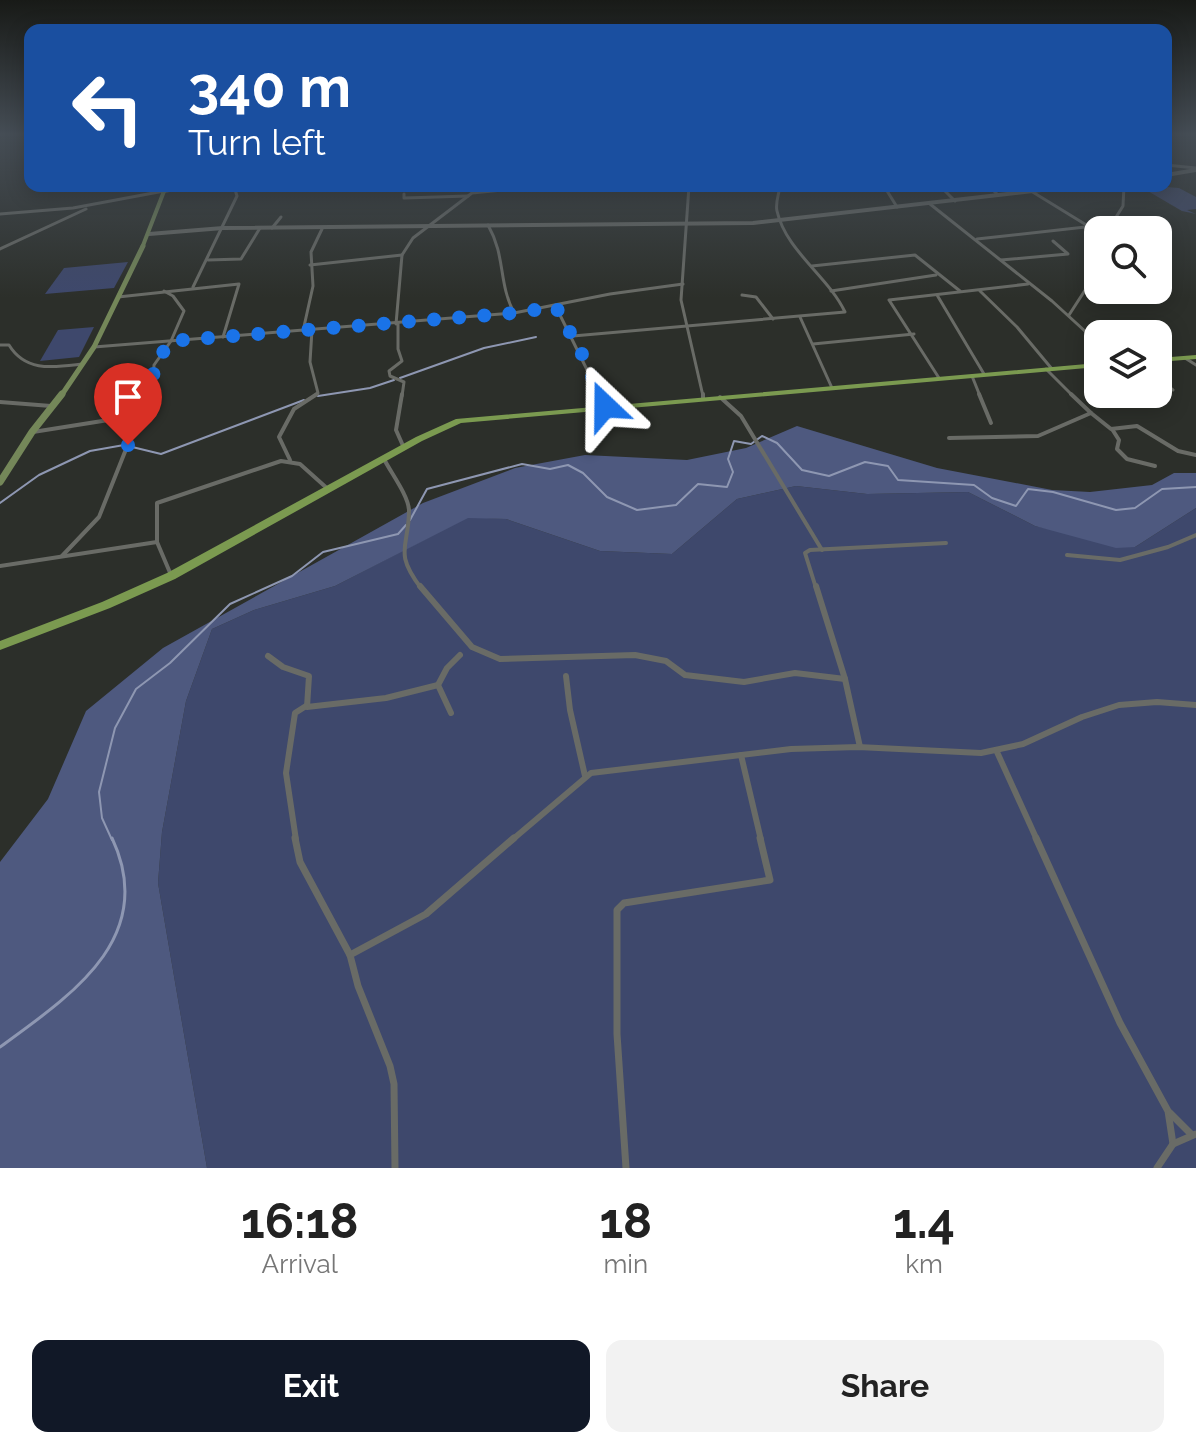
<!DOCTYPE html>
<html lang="en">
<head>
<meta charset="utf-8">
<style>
	:root { --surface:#fff; --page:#f2f2f2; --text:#222; --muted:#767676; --accent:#111827 }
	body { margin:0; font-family:Raleway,sans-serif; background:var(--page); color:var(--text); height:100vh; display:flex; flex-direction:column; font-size:30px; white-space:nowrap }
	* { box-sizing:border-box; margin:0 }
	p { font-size:26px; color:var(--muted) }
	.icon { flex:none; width:44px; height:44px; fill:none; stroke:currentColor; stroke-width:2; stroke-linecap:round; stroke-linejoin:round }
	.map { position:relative; height:1168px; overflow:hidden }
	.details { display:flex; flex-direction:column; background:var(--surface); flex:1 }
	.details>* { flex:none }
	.banner { position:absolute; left:24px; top:24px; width:1148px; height:168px; border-radius:16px; box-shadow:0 4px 20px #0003; background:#1a4fa0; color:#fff; overflow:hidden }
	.controls { position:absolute; left:1084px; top:216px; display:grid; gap:16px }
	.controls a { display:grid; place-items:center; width:88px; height:88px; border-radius:16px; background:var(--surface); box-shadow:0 4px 20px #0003; font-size:40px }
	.pin { position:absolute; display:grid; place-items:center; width:68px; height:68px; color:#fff; margin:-82px -34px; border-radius:50% 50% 50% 0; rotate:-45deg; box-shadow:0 0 8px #0007 }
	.pin .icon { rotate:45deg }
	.me { position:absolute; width:88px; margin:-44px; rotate:337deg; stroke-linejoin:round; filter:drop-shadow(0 0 6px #0008) }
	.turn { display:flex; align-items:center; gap:28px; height:168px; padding:0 32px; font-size:36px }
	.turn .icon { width:104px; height:104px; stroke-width:2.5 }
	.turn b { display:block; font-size:56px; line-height:68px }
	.eta { display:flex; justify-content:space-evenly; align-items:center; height:136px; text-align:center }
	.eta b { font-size:48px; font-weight:700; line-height:56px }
	.button { display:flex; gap:16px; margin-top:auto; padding:16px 32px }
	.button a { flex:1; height:92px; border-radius:16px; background:var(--accent); color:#fff; font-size:32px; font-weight:700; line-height:92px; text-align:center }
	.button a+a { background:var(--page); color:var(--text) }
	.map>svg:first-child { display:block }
	.green { fill:#3e486c }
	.forest { fill:#4e597f }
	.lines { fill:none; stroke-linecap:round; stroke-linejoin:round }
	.stream-far1 { stroke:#8e97b2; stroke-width:2 }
	.stream { stroke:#8e97b2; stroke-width:3 }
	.street-far3 { stroke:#696b66; stroke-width:3 }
	.street-far2 { stroke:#696b66; stroke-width:4 }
	.street-far1 { stroke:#696b66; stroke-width:6 }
	.street { stroke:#696b66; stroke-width:7 }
	.secondary { stroke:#696b66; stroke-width:4 }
	.primary-far2 { stroke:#748759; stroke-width:4 }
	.primary-far1 { stroke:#748759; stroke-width:5 }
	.primary { stroke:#748759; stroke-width:7 }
	.highway { fill:#7b9a50; fill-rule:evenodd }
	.route { stroke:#1a73e8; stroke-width:14; stroke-dasharray:0 25.2 }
</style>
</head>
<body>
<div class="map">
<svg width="1196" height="1168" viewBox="0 0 1196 1168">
	<rect width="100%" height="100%" fill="#2c2f2a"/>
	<g class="green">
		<path d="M1154,186L1179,188L1196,197V209L1187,210L1196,214L1182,211L1146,190Z"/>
		<path d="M128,262L114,288L45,294L64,268Z"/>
		<path d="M94,327L79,357L40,361L58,330Z"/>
		<path d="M796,486L867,494L968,492L1035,526L1135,547L1196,508V1168H207L158,883L162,832L186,701L212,629L254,610L335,586L468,517L506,519L600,551L672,554L737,499Z"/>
	</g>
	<path class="forest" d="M797,426L937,468L1052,490L1090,492L1152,485L1174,473H1196V508L1135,547L1116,548L1035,526L968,492L867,494L796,486L737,499L672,554L600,551L506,519L468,518L335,586L254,610L212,629L186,701L162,832L158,883L207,1168H0V862L48,799L86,711L163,648L423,503L515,468L585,455L687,460L746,448Z"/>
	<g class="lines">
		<g class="stream-far1">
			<path d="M400,378L484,348L536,337"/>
			<path d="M318,396L370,388L394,380"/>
			<path d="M0,503L39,475L90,451L124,445L161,454L304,400"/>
			<path d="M410,520L427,489L522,464L550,469L568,465L583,473L607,497L637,510L676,505L698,484L727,487L733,472L728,459L734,441L751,444L762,436L777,443L802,470L829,476L865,462L888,466L898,480L974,485L992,498L1016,506L1028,489L1053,492L1116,510L1135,508L1162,489L1196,487"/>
			<path d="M112,840L102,818L99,792L115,728L136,689L170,663L230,604L292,576L323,552L398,534L406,525"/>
		</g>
		<path class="stream" d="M0,1047C70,996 159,938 112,838"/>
		<g class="street-far3">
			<path d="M1166,165L1196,168"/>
			<path d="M689,186L681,300L703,396"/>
			<path d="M884,186L897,207"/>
			<path d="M940,186L955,201"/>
			<path d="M989,186L998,195"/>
			<path d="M622,189L689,187"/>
			<path d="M1031,191L1088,226"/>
			<path d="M404,194V198L468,196"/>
			<path d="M930,204L1052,301L1098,343"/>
			<path d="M0,214L73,208L164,191"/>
			<path d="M488,225C506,257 498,282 514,313"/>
			<path d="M272,228L281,217"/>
			<path d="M1108,230L1123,206L1124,186"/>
			<path d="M977,239L1112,224"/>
			<path d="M0,249L86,209"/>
			<path d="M208,260L241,259L260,228"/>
			<path d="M1001,260L1068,254L1053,241"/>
			<path d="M310,265L402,255"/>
			<path d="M812,266L915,255L960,291"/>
			<path d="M193,287L237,196L234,186"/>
			<path d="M831,291L936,275"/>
			<path d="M980,291L1017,327L1052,369"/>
			<path d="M742,295L756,297L773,319"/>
			<path d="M937,295L984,374"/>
			<path d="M118,297L239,284L223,337"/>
			<path d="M556,307L600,396"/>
			<path d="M1069,315L1091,281L1098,261"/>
			<path d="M800,317L832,388"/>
			<path d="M398,323V349L402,361L389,371L390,376L404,382L402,396"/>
			<path d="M396,324L402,255L413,238L472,193L541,186"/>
			<path d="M312,330L310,362L318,393L314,396"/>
			<path d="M303,331L313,286L311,252L322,229"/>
			<path d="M573,336L845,312C828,276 786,251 777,211C775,203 779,194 780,186"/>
			<path d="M813,344L914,334"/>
			<path d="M0,345H9C26,373 55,367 83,364"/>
			<path d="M94,347L514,313L610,294L683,284"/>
			<path d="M1185,358L1196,365"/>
			<path d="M1046,369L1073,396"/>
			<path d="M972,376L980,396"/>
			<path d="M939,378L889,300L1028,284"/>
			<path d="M1158,378L1173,390"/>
			<path d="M1125,394L1128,396"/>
			<path d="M147,396L153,380L154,365L171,341L184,311L173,296L164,291"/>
		</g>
		<g class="street-far2">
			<path d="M402,394L396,430L404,448"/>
			<path d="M599,394L605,406"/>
			<path d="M703,394V398"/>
			<path d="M979,394L991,423"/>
			<path d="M1125,394L1144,406L1165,403"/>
			<path d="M720,397L741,416L822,550"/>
			<path d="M0,402L51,406"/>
			<path d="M1091,413L1111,429L1137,426L1178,451L1196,455"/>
			<path d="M1112,429L1119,440L1117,449L1127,459L1155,466"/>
			<path d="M33,432L140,415"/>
			<path d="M949,438L1038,436L1091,413L1071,394"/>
			<path d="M384,459C391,473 408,495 409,510C409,548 393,551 421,588"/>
			<path d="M290,460L279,437L294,409L317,394"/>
			<path d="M157,542V503L281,461L300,464L329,490"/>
			<path d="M1067,555L1120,560L1168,547L1196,535"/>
			<path d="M62,556L99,517L148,394"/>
			<path d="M0,566L157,542L171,575"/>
			<path d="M816,588L805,553L810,550L946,543"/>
		</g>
		<g class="street-far1">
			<path d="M420,586L472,647L500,659L635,655L666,661L685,675L744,682L795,673L845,679"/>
			<path d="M816,586L845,679L860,747"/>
			<path d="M268,656L283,667L309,676L307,707L386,698L438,685"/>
			<path d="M566,676L570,710L585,776"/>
			<path d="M451,713L438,685L447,668L460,655"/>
			<path d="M997,752L1037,840"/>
			<path d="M741,755L761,840"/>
			<path d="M296,840L286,773L295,713L306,706"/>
			<path d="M512,840L591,773L791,749L858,747L981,753L1023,744L1082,717L1119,705L1157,702L1196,705"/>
		</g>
		<g class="street">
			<path d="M295,838L300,862L350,955L358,986L390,1066L394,1084L395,1168"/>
			<path d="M1036,838L1120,1023L1168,1111L1173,1144"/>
			<path d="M350,955L426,914L514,838"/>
			<path d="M1170,1113L1192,1135"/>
			<path d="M626,1168L617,1034V910L624,903L770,880L760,838"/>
			<path d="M1157,1168L1173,1144L1196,1134"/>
		</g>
		<g class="secondary">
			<path d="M1166,175L1196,170"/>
			<path d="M164,191L191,186"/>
			<path d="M149,234L223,228L753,223L1076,186"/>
		</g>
		<path class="primary-far2" d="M142,248L166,186"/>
		<path class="primary-far1" d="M61,396L94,347L143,246"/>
		<path class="primary" d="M0,482L32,432L62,394"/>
		<g class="highway">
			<path d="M1196,355V359L1158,362V358Z"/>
			<path d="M1098,363V367L461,423L422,441L175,579L110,608L0,650V641L102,602L167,573L416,437L456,419Z"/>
		</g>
	</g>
	<linearGradient id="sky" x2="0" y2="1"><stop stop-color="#181a17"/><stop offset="0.45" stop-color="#454d55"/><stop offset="1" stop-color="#454d55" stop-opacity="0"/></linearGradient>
	<rect width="1196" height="298" fill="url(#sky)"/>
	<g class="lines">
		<path class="route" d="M128,445L153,380L154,365L171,341L514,313L556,307L581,352L605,406"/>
	</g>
</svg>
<div class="controls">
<a><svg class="icon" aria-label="search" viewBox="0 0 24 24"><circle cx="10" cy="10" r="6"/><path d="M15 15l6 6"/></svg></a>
<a><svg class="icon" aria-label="layers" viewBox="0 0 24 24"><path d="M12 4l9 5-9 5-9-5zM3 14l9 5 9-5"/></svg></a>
</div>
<div class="pin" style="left:128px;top:445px;background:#d93025"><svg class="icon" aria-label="arrive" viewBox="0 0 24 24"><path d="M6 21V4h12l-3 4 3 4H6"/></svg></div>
<svg class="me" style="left:605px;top:406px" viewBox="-20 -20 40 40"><path d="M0-17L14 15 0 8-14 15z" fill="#1a73e8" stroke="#fff" stroke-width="4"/></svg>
<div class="banner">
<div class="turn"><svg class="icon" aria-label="left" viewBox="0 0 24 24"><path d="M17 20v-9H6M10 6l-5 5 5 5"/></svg><div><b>340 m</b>Turn left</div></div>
</div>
</div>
<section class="details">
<div class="eta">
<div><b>16:18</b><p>Arrival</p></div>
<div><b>18</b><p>min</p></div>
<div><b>1.4</b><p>km</p></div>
</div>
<div class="button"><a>Exit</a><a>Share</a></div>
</section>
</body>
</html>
